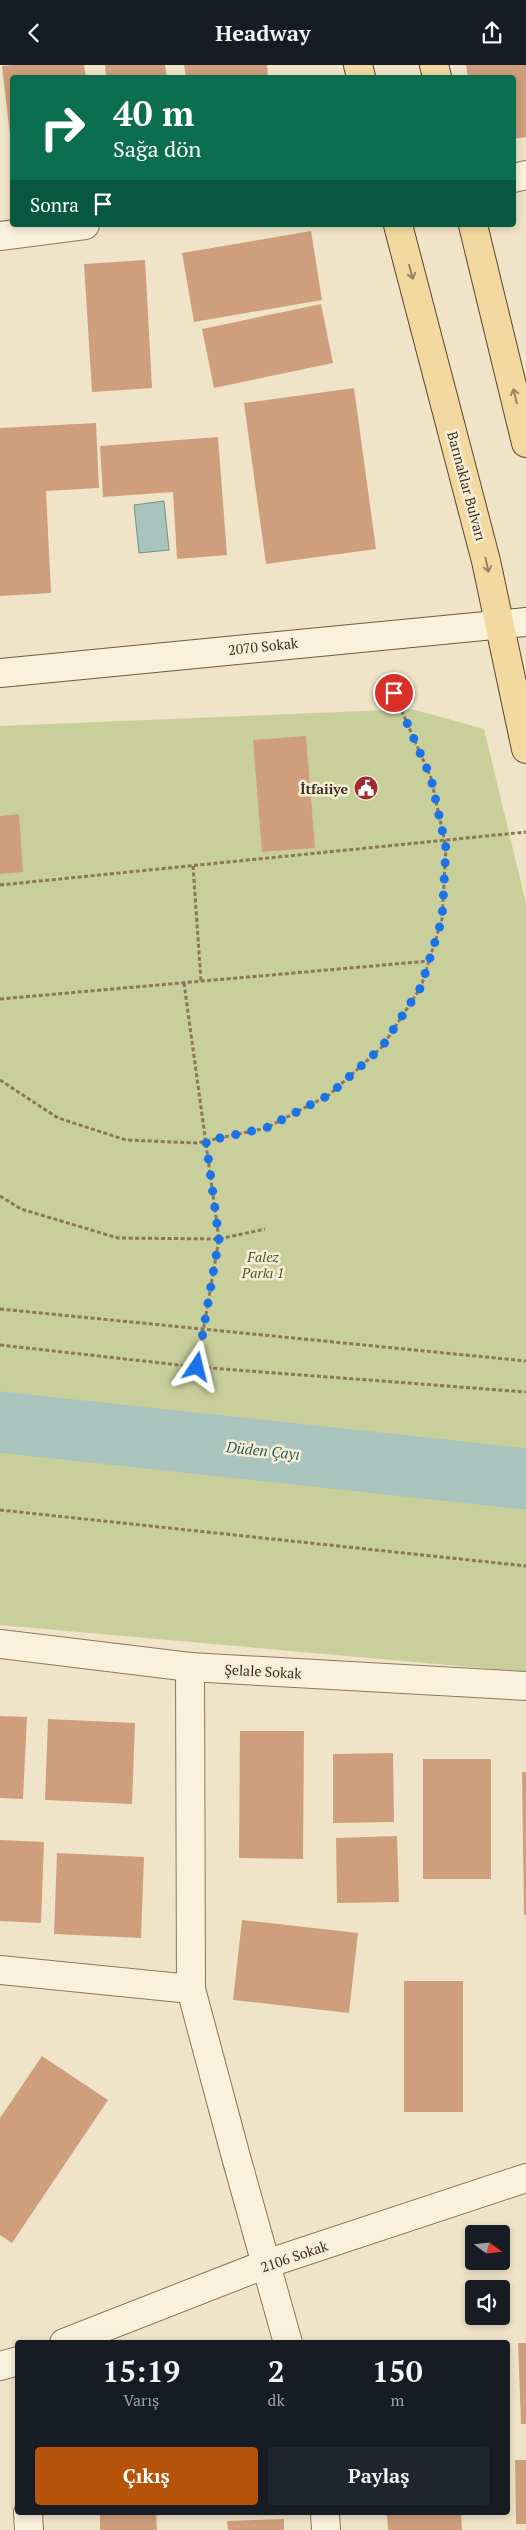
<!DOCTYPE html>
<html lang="tr">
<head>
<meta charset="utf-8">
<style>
	:root { --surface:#171b24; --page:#20242c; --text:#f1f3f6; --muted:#9ea1a6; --accent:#b45309 }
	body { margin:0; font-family:"PT Serif",serif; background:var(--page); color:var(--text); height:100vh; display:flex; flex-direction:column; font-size:19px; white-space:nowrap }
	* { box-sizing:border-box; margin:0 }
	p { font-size:16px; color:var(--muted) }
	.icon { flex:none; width:28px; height:28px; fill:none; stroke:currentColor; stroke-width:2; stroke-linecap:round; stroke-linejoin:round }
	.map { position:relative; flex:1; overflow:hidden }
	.side { position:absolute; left:15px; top:2275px; width:495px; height:175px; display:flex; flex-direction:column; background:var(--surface); border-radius:5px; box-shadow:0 2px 8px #0003 }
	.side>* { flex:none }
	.hud { position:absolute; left:10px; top:10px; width:506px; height:152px; border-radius:5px; box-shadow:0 2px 8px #0003; background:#0b6e4f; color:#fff; overflow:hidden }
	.needle { width:32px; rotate:105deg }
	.controls { position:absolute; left:465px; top:2160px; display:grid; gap:10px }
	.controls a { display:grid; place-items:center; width:45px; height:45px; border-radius:5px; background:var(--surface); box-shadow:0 2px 8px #0003; font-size:25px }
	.pin { position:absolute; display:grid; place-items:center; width:42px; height:42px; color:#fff; margin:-21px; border:2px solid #fff; border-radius:50%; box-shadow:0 1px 5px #0007 }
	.me { position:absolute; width:55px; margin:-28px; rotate:10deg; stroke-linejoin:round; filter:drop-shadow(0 0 4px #0008) }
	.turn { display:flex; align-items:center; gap:18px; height:105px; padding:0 20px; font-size:22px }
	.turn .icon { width:65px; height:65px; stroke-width:2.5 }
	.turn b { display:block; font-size:35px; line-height:42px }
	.then { display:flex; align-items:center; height:48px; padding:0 20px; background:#0003; gap:10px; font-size:19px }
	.eta { display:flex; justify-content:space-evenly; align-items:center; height:85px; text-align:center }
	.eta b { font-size:30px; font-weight:800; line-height:35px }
	.button { display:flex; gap:10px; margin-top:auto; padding:10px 20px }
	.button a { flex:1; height:58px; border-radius:5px; background:var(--accent); color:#fff; font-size:20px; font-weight:800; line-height:58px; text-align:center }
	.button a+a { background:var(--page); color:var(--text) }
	header { display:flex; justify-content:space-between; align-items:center; height:65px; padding:0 20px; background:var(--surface); font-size:22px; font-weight:800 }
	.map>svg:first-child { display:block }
	.green { fill:#c9cf9b }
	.water { fill:#a9c4bc; stroke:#6f938a }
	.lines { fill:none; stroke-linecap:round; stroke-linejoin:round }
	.river { stroke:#a9c4bc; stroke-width:61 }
	.building { fill:#cf9f7d }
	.street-casing { stroke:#8d765c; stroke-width:30 }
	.secondary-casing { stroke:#6f573f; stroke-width:30 }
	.primary-casing { stroke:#5b4430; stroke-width:30 }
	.path { stroke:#8d765c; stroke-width:3; stroke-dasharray:4 2.5; stroke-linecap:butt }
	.street { stroke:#faf1dc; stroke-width:28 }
	.secondary { stroke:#faf1dc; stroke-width:28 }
	.primary { stroke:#f3d9a0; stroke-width:28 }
	.oneway { stroke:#988460 }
	.route { stroke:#1a73e8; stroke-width:9; stroke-dasharray:0 16.2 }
	.labels { text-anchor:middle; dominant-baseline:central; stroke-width:5; stroke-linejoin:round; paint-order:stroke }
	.street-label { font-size:14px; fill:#3d2e20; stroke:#f7eed8 }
	.poi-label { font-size:14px; font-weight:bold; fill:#3d2e20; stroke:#f7eed8; text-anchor:end }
	.park-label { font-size:14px; font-style:italic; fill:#4d5a26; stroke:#f7eed8 }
	.water-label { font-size:15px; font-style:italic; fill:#2f5d5a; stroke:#f7eed8 }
</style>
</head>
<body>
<header><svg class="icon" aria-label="back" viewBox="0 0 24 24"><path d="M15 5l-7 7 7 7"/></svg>Headway<svg class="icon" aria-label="share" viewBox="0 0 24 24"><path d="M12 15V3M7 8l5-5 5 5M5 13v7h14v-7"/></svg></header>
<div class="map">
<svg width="526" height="2465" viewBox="0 0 526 2465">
	<rect width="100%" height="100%" fill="#f0e4c8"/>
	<path class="green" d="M412,644L484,664L526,838V1607L0,1560V661Z"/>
	<path class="water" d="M164,436L169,485L139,488L134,440Z"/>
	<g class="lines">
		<path class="river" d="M0,1357L526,1414"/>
	</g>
	<g class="building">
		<path d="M12,0H84L86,12H12L11,78L2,1Z"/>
		<path d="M105,0H165L167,12H106Z"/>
		<path d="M184,0H267L268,12H186Z"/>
		<path d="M466,0H526V72L514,74V12H468Z"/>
		<path d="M311,166L322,235L194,257L182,188Z"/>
		<path d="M145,195L152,323L92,327L84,199Z"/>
		<path d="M321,239L333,298L214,323L202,264Z"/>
		<path d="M354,323L376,484L266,499L244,338Z"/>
		<path d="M96,358L99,423L46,426L51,528L0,531V363Z"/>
		<path d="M218,372L227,490L177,494L173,427L103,432L100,381Z"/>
		<path d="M306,671L315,783L262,787L253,675Z"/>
		<path d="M19,749L23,807L0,809V751Z"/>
		<path d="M0,1651L27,1652L23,1734L0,1733Z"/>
		<path d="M48,1654L135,1658L132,1739L45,1735Z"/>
		<path d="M240,1666H304L303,1794L239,1793Z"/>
		<path d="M393,1688L394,1757L333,1758V1689Z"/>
		<rect x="423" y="1694" width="68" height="120"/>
		<path d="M522,1707H526V1850H524Z"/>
		<path d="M397,1771L399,1837L337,1838L336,1773Z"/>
		<path d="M0,1775L44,1777L41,1858L0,1856Z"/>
		<path d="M57,1788L144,1792L141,1873L54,1869Z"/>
		<path d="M242,1855L358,1868L349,1948L233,1935Z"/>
		<rect x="404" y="1916" width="59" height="131"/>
		<path d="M42,1991L108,2035L12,2178L0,2170V2053Z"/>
		<path d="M518,2278H526V2359H521Z"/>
		<path d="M515,2395H526V2459H516Z"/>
		<path d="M100,2448H156L157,2465H100Z"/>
		<path d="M387,2448H461L462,2465H388Z"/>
		<path d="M284,2454V2465H228L227,2456Z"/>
	</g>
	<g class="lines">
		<defs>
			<g id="street">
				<path d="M514,113L526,110"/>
				<path d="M0,171L85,160"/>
				<path d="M0,1579L190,1602L526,1621"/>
				<path d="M0,1905L191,1924L190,1602"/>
				<path d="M191,1924L236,2092L288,2278"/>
				<path d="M64,2278L266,2199L526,2113"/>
				<path d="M0,2301L18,2296"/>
				<path d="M28,2448L29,2465"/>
				<path d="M325,2448L326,2465"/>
			</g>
			<path id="secondary" d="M0,608L526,557"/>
			<g id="primary">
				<path d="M358,0L361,12"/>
				<path d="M434,0L437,12"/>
				<path d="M398,160L486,496L526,684"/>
				<path d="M473,160L526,378"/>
			</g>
		</defs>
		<use href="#street" class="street-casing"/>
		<use href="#secondary" class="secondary-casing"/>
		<use href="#primary" class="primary-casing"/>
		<g class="path">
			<path d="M193,801L201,916"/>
			<path d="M0,820L526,767"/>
			<path d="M184,918L219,1174L197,1302"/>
			<path d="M0,934L429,896"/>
			<path d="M0,1015L58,1053L126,1075L197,1078L266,1063L329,1030L382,982L421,922L442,854L446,783L431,713L394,628"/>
			<path d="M0,1131L21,1144L118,1173L219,1174L265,1164"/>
			<path d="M0,1244L526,1296"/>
			<path d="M0,1280L197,1302L526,1327"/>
			<path d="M0,1445L526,1501"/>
		</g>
		<use href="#street" class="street"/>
		<use href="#secondary" class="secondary"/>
		<use href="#primary" class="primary"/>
	</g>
	<defs><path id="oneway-shaft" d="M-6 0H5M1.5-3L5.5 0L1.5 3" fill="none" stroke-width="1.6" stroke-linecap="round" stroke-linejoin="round" transform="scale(1.25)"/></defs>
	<g class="oneway">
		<use href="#oneway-shaft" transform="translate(411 207) rotate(75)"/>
		<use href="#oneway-shaft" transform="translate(515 331) rotate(-104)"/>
		<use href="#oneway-shaft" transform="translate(487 500) rotate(78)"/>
	</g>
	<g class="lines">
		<path class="route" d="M197,1302L219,1174L206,1076L266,1063L329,1030L382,982L421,922L442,854L446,783L431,713L394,628"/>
	</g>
	<defs>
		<symbol id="civic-disc" viewBox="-11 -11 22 22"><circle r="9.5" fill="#9e2a2b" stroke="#f7eed8"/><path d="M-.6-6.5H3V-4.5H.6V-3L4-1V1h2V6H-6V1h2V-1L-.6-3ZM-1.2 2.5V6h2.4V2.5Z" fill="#fff"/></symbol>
	</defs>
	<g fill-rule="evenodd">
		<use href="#civic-disc" x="352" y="709" width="28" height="28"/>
	</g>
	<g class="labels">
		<g class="street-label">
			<text transform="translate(467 421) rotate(75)">Barınaklar Bulvarı</text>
			<text transform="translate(263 581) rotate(-6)">2070 Sokak</text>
			<text transform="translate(263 1606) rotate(3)">Şelale Sokak</text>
			<text transform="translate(294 2191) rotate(-19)">2106 Sokak</text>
		</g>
		<g class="poi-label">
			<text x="348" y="723">İtfaiiye</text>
		</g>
		<g class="park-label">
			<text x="263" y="1191">Falez<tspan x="263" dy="16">Parkı 1</tspan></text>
		</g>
		<g class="water-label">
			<text transform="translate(263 1385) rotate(6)">Düden Çayı</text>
		</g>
	</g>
</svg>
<div class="controls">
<a><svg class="needle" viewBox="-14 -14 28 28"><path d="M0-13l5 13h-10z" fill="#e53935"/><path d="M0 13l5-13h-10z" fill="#9ea1a6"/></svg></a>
<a><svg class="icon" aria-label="sound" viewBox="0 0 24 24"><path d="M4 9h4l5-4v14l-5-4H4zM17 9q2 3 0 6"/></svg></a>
</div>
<div class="pin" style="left:394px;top:628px;background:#d93025"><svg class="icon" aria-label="arrive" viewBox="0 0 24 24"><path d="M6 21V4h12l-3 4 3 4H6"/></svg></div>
<svg class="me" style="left:197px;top:1302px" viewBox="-20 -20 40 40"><path d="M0-17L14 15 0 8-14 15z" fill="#1a73e8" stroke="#fff" stroke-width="4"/></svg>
<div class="hud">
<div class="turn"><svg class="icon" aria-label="right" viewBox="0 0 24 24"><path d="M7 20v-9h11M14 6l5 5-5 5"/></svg><div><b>40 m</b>Sağa dön</div></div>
<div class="then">Sonra<svg class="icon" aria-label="arrive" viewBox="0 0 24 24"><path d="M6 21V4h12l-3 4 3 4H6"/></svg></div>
</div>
<section class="side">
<div class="eta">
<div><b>15:19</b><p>Varış</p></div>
<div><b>2</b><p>dk</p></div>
<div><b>150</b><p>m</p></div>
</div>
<div class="button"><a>Çıkış</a><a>Paylaş</a></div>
</section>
</div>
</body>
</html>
